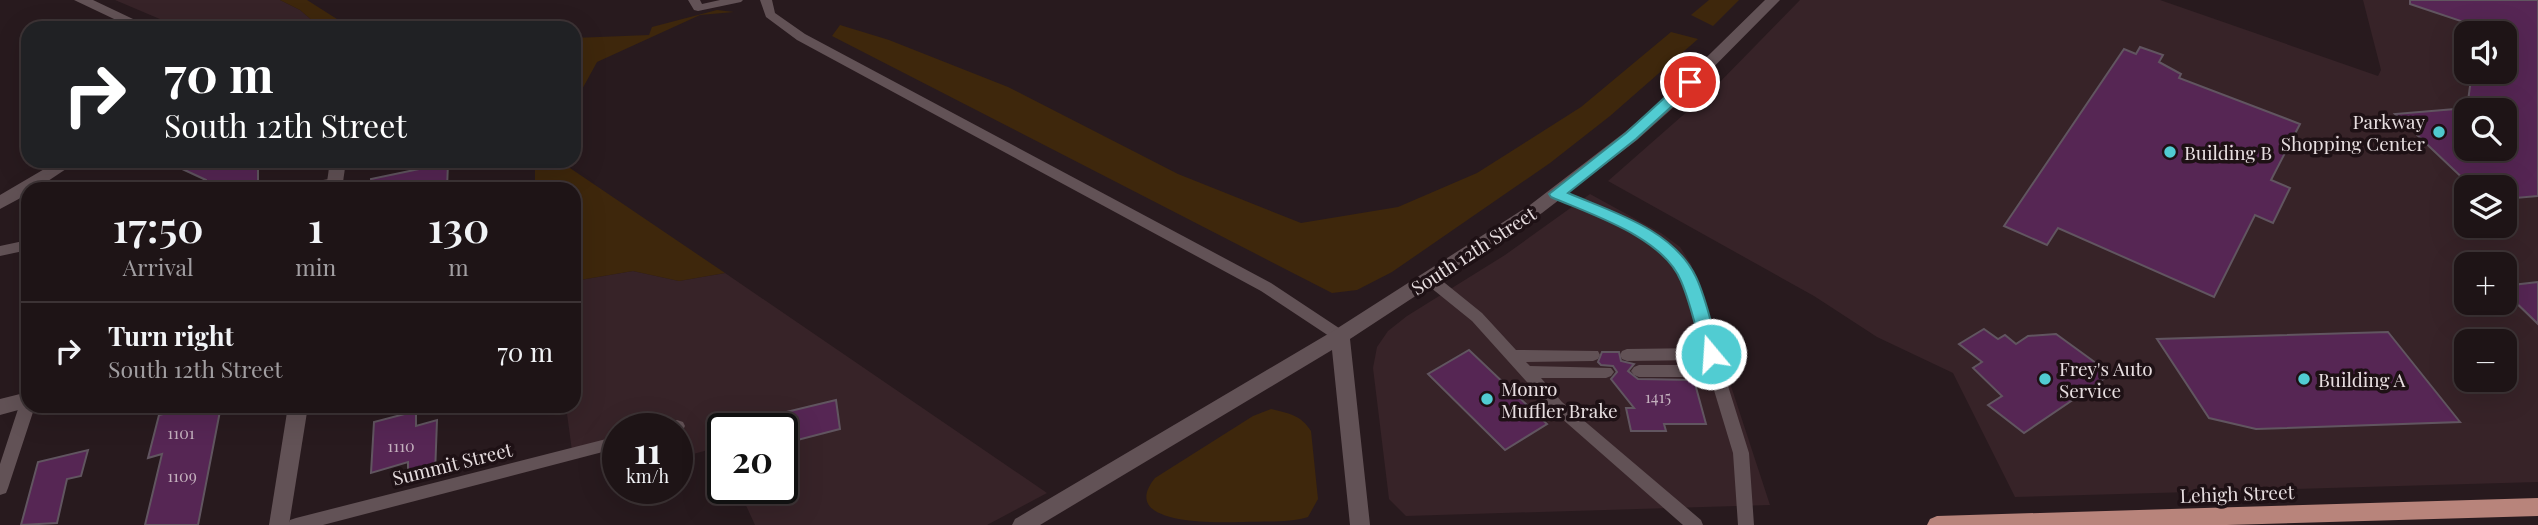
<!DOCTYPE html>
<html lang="en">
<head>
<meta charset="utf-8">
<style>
	:root { --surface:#1e1416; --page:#2b2123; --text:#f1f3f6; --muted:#a19ea1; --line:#3c3335 }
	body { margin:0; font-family:"Playfair Display",serif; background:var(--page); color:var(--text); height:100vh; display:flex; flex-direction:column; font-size:26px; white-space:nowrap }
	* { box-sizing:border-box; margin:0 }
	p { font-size:23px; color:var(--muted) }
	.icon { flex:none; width:38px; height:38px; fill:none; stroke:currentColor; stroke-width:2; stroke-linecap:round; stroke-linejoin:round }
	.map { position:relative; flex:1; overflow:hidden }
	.drawer { position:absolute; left:21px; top:182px; width:560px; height:231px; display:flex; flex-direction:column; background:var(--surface); border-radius:21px; box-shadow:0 7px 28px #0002,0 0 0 2px var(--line) }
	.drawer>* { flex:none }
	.guide { position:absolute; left:21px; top:21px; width:560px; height:147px; border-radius:21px; box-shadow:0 7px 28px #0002,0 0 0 2px var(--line); background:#202124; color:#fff; overflow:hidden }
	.tools { position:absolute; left:2454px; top:21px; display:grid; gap:14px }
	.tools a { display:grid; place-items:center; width:63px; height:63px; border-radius:14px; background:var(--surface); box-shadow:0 7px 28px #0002,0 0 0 2px var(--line); font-size:35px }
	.speed { position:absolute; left:602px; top:413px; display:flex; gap:14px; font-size:35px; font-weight:700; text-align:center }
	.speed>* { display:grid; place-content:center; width:91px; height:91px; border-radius:50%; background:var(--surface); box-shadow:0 7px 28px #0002,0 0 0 2px var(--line); line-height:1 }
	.speed small { font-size:18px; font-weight:400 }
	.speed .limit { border:4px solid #111; border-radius:10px; background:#fff; color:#111 }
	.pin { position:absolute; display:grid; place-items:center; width:60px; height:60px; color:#fff; margin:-30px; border:4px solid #fff; border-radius:50%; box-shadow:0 2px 7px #0007 }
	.me { position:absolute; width:77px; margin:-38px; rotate:342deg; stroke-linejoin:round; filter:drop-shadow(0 0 5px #0008) }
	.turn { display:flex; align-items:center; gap:24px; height:147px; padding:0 28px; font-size:32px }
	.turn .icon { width:91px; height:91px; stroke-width:2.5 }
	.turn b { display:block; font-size:49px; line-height:60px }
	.eta { display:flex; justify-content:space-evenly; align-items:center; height:119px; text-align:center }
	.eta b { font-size:42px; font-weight:600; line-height:49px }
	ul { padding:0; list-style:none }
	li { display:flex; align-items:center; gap:21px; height:98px; padding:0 28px; border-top:2px solid var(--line) }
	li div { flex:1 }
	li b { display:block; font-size:26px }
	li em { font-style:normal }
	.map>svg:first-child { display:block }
	.built { fill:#372328; fill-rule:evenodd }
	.green { fill:#3e270c }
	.building { fill:#562654; stroke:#615560; stroke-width:2; fill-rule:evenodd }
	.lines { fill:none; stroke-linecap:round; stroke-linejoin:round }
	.service { fill:#625256; fill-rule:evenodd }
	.minor { fill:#625256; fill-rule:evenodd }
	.tertiary { fill:#625256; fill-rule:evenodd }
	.primary { fill:#b8847b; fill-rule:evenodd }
	.route { fill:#51ccd2; stroke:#358588; stroke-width:2 }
	.poi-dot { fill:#51ccd2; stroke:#1e1115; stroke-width:2.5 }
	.labels { text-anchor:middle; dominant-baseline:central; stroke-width:7; stroke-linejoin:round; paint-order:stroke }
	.number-label { font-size:16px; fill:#c3b0bd }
	.poi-label { font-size:19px; fill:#e7dee0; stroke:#1e1115; text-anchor:start }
	.street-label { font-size:19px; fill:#e7dee0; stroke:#1e1115 }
</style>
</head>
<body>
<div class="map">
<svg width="2538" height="525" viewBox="0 0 2538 525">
	<rect width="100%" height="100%" fill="#281a1e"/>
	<g class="built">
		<path d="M115,0H280L300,10L321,28H181Z"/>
		<path d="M1800,0H2160L2378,76L2381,70L2363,0H2538V482L2015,497L1953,373L1877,337L1814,296L1608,181L1715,87ZM2466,33H2504V72H2466ZM2466,110H2504V149H2466ZM2466,187H2504V226H2466ZM2466,264H2504V303H2466ZM2466,341H2504V380H2466Z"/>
		<path d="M1590,194L1661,233L1680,247L1691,264L1770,505L1406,516L1389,499L1373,368L1377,347L1388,331L1407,316L1505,255Z"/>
		<path d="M633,271L679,281L725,273L1047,493L987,525H755L738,488H782V429H723V455L719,447L686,456L677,422L651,429H618V438L572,451L566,406H574V281Z"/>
	</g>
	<g class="green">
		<path d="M280,0H307L351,28H321L300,10Z"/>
		<path d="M1709,0H1739L1713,26L1691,15Z"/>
		<path d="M717,10L734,12L700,15L597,62L574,104V38L649,35L652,27Z"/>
		<path d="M840,25L889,40L1008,87L1178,174L1301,223L1398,207L1477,173L1581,107L1671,32L1698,39L1610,116L1550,163L1392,272L1357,290L1332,293L832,36Z"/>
		<path d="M522,161H564V164L725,273L679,281L633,271L574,281V189H535V169Z"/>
		<path d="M1271,409C1288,413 1301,415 1311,431L1318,499L1308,517C1288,523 1264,521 1243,522C1215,523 1117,525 1155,478L1253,416Z"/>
	</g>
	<g class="building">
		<path d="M2410,0H2538V196L2504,199V187H2472L2395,114L2467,108L2472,72H2504V33H2466V44L2456,41L2464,22L2410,4ZM2466,110H2504V149H2466Z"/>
		<path d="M2140,47L2163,55L2159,62L2181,74L2179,78L2300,124L2271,180L2290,188L2273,223L2255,215L2214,297L2058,228L2047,245L2004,226L2124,49L2136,54Z"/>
		<path d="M165,161H258V183L236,189H206V180Z"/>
		<path d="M448,163L447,189H372L371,179Z"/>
		<path d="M2538,282V324L2504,291V286Z"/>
		<path d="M1984,329L1998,339L2005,335L2016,344L2028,336L2056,334L2111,374L2024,433L1988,405L2002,396L1973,368L1982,362L1959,344Z"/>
		<path d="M2388,332L2460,422L2256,429L2209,418L2157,339Z"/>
		<path d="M1469,350L1547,424L1505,450L1428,374Z"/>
		<path d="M1602,352H1619L1621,361L1634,364L1628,371L1638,379L1694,380L1706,424H1664L1666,431H1631L1626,408H1634L1611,379L1617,372L1613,366L1601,365L1598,362Z"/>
		<path d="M836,400L840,429L782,444V413Z"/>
		<path d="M196,406H221L198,525H145L162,454L148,458L159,415Z"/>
		<path d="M416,411V426L437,420L435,474L408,481V462L371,473L374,422Z"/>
		<path d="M88,450L81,476L67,479L57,523L21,525L38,462Z"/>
	</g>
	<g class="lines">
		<g class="service">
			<path d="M688,0H700L702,4L720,0H743L741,2L698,11L694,10Z"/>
			<path d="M760,0H772L775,13L805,34L1271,283L1345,332L1347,336L1345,340H1335L1261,291L797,40L766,17Z"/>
			<path d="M335,178L340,179L342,182L340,185L322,189H292L299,184Z"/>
			<path d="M1556,189L1637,224L1672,247L1693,274L1749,453L1754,525H1738L1733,453L1710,377H1639L1634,375L1631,371L1634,367L1639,365H1707L1705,360L1627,361L1622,359L1620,355L1622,351L1627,349L1702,348C1695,326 1691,301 1682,280C1661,236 1593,216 1551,197L1549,194L1551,191Z"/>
			<path d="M28,240V250L0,256V246Z"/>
			<path d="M1430,274L1435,275L1482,313L1516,350L1598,351L1600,355L1598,359L1593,361L1526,362L1530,366L1611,368L1614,372L1611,376L1606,378H1541L1562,402L1701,520L1703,525H1683L1552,410L1472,321L1425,283L1423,279Z"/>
			<path d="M28,397V406H35L8,488L6,493L0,495V464L20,403L23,399Z"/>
			<path d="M677,420L683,422L685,426L683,430L677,432V429H660L662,425Z"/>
			<path d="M618,436V448L323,525H288L290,520L296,518Z"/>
		</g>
		<g class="minor">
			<path d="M74,0H93L152,28H133Z"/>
			<path d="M58,161H78L36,189H28V194L0,209V195Z"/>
			<path d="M330,161H346L342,189H326Z"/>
			<path d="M28,392V406H33L0,415V399Z"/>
			<path d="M288,406H308L289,525H269Z"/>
		</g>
		<path class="tertiary" d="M1765,0H1780L1676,105L1637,140L1542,213L1350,339L1370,525H1350L1332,350L1040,525H1012L1015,519L1333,331L1530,205L1625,132L1666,97Z"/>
		<path class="primary" d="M2538,498V516L2227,525H1927L1930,519L1937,516Z"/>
	</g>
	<path class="route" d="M1690,77L1697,82L1695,85L1636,139L1568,193C1612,212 1673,229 1696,277C1707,300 1712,329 1720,354L1717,359H1705L1703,354C1696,330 1691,304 1681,281C1663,237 1592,215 1551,197L1549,194L1626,133L1686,78Z"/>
	<g class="poi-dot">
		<circle cx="2439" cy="132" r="7"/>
		<circle cx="2170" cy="152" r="7"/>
		<circle cx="2045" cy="379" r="7"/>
		<circle cx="2304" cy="379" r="7"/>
		<circle cx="1487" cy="399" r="7"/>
	</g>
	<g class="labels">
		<g class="number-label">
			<text x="1658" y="396">1415</text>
			<text x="181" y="432">1101</text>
			<text x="401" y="445">1110</text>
			<text x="182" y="475">1109</text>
		</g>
		<g class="poi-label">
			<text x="2425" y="121" text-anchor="end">Parkway<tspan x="2425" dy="22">Shopping Center</tspan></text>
			<text x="2184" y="152">Building B</text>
			<text x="2059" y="368">Frey's Auto<tspan x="2059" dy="22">Service</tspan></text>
			<text x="2318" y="379">Building A</text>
			<text x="1501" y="388">Monro<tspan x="1501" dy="22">Muffler Brake</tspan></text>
		</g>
		<g class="street-label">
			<text transform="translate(1473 250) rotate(-33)">South 12th Street</text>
			<text transform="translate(452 463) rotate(-14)">Summit Street</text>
			<text transform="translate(2237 493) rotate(-2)">Lehigh Street</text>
		</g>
	</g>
</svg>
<div class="tools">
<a><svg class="icon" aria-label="sound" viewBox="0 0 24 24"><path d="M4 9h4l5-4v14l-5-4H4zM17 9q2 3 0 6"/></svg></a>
<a><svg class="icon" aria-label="search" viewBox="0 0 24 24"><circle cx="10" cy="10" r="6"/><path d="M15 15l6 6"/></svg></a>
<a><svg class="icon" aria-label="layers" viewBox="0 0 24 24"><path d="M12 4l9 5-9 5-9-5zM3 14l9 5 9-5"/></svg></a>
<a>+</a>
<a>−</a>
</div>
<div class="speed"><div>11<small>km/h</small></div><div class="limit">20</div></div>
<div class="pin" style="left:1690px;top:82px;background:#d93025"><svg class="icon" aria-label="arrive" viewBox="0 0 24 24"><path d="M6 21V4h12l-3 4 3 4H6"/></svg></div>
<svg class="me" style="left:1711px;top:354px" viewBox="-20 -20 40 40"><circle r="17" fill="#51ccd2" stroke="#fff" stroke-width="3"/><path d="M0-11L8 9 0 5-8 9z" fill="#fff"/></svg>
<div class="guide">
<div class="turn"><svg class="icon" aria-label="right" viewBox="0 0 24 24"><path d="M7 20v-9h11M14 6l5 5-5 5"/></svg><div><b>70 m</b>South 12th Street</div></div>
</div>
<section class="drawer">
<div class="eta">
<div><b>17:50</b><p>Arrival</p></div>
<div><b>1</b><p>min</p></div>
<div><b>130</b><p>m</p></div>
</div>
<ul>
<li><svg class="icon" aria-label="right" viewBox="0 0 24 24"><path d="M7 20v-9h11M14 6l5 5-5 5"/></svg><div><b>Turn right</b><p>South 12th Street</p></div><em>70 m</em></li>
</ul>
</section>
</div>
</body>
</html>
